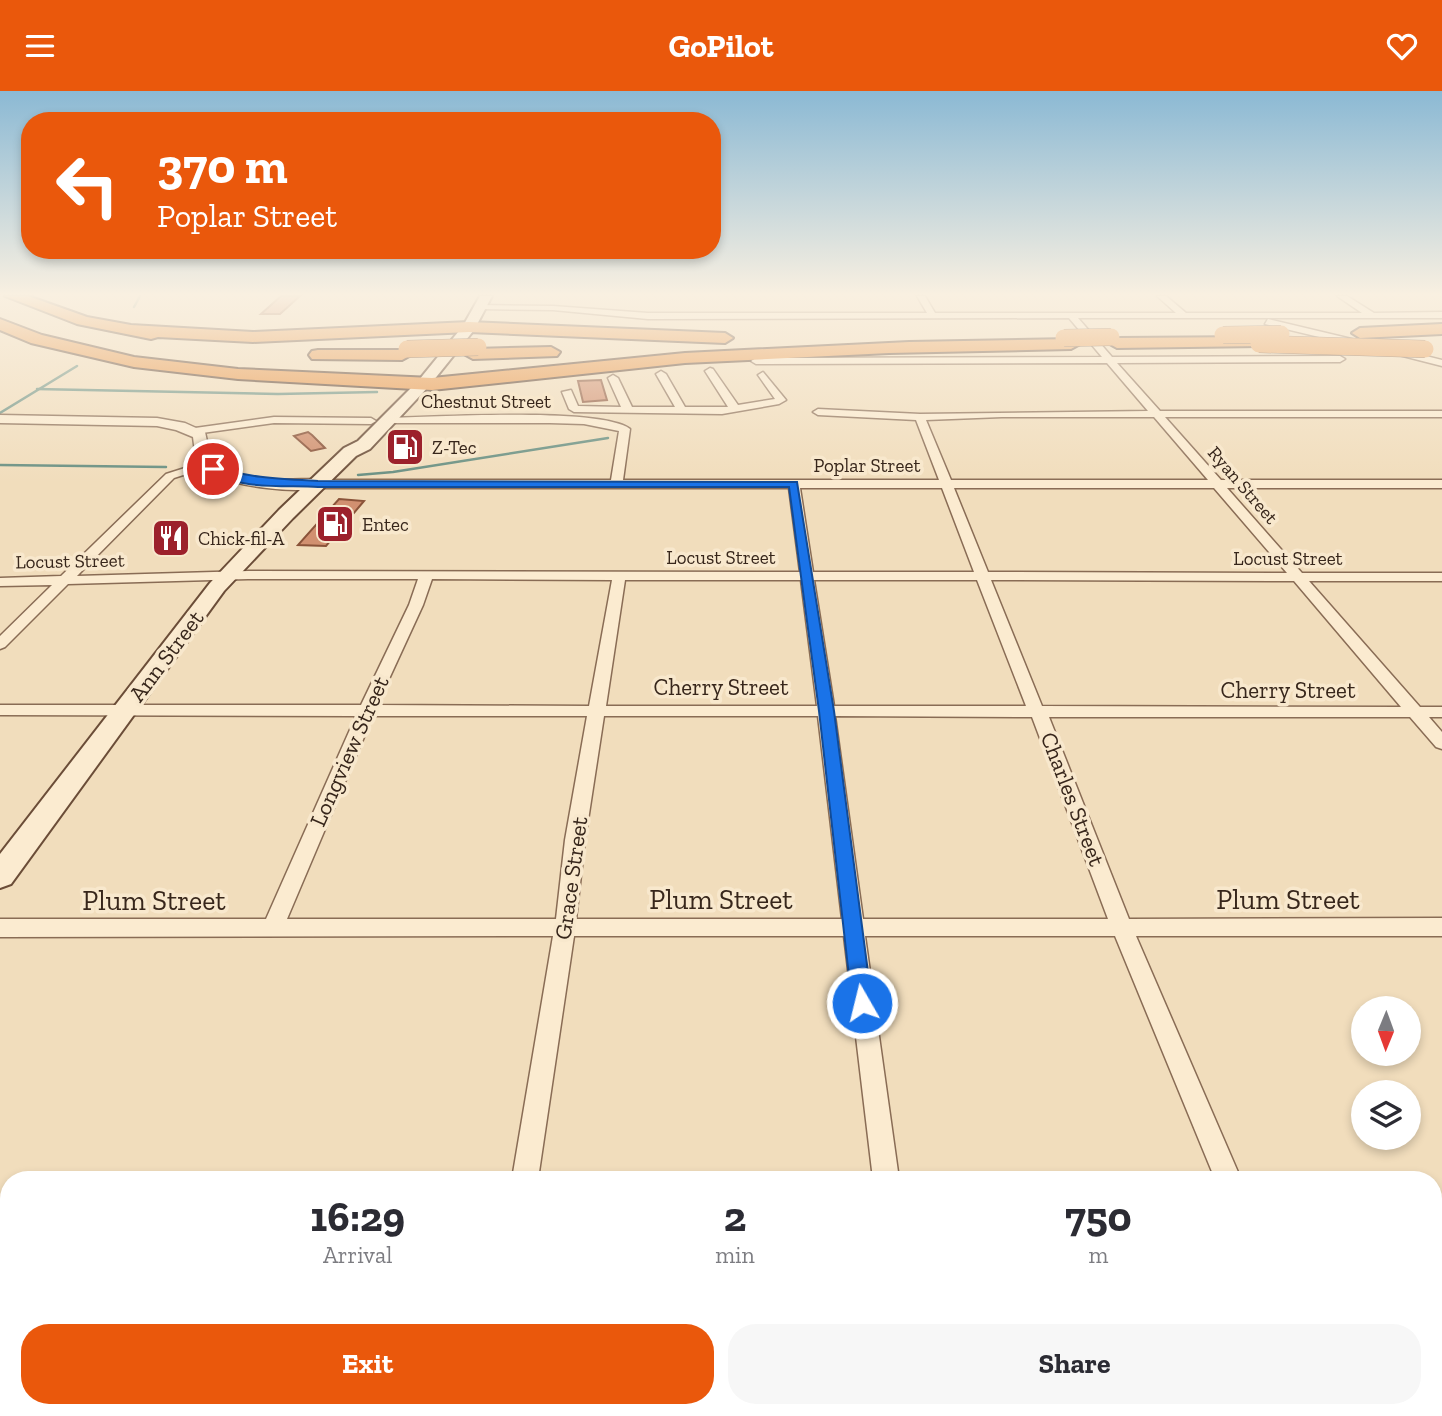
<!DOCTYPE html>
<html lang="en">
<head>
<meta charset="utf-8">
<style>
	:root { --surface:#fff; --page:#f7f7f7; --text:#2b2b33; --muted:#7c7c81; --accent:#ea580c }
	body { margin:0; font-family:"Zilla Slab",serif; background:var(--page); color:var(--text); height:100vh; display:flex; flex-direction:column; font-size:26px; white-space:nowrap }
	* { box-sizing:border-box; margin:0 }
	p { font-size:23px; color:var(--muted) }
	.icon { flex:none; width:38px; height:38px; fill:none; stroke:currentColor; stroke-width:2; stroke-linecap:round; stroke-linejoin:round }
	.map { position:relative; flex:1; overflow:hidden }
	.panel { position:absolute; left:0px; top:1080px; width:1442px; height:247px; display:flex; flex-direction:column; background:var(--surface); border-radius:28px 28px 0 0; box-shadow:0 4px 10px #0003 }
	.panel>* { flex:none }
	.hud { position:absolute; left:21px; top:21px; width:700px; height:147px; border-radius:28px; box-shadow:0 4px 10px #0003; background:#ea580c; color:#fff; overflow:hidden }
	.needle { width:46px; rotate:181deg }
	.buttons { position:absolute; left:1351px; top:905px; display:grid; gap:14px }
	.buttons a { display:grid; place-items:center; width:70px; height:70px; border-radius:50%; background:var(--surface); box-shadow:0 4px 10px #0003; font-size:35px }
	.pin { position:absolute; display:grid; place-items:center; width:60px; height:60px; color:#fff; margin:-30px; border:4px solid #fff; border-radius:50%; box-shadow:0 2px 7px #0007 }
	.me { position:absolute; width:77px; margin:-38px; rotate:352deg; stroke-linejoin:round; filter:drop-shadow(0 0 5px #0008) }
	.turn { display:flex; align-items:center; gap:24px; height:147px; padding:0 21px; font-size:32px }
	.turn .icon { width:91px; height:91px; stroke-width:2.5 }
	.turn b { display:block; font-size:49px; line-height:60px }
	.eta { display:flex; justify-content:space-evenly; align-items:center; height:119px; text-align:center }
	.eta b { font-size:42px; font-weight:700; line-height:49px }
	.button { display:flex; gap:14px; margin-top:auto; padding:14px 21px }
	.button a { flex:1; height:80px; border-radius:28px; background:var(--accent); color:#fff; font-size:28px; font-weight:700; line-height:80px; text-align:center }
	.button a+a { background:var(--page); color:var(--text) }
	header { display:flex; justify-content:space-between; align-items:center; height:91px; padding:0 21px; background:var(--accent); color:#fff; font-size:32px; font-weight:700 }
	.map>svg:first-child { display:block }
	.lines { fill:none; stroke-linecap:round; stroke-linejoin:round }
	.stream { stroke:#688f82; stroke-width:2.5 }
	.building { fill:#d19070; stroke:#8a5339; stroke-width:2 }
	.minor-casing { stroke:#896c55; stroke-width:3 }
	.tertiary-casing { stroke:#896c55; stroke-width:3 }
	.secondary-casing { stroke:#6b4d38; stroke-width:4 }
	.motorway-casing { stroke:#563b2a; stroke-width:4 }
	.minor { fill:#fbebd0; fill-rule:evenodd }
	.tertiary { fill:#fbebd0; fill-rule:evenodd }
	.secondary { fill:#fbebd0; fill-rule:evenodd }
	.motorway { fill:#e79346; fill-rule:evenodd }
	.motorway-bridge-casing { stroke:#563b2a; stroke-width:18; stroke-linecap:butt }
	.motorway-bridge { stroke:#e79346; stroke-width:17 }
	.route { fill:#1a73e8; stroke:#114b97; stroke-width:2 }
	.labels { text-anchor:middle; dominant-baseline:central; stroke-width:7; stroke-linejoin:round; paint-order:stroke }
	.far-street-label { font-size:19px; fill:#37261b; stroke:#f8e8cd }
	.far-poi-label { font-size:19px; fill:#37261b; stroke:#f8e8cd; text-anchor:start }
	.street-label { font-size:23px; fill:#37261b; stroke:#f8e8cd }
	.near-street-label { font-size:28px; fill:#37261b; stroke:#f8e8cd }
</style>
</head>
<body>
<header><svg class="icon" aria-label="menu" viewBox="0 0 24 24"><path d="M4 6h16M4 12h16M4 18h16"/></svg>GoPilot<svg class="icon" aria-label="heart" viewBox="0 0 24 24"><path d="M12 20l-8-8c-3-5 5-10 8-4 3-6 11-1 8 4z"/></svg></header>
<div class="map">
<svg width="1442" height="1325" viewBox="0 0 1442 1325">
	<rect width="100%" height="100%" fill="#f1ddbc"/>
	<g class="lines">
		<g class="stream">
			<path d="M134,216L140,205"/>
			<path d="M37,298L278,303L377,301"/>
			<path d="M0,322L77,275"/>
			<path d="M0,374L166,376"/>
			<path d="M358,384L393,381L608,347"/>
		</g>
	</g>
	<g class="building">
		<path d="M281,205H300L280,223H261Z"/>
		<path d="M601,289L607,309L583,311L578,290Z"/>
		<path d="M308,341L312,344L325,357L311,360L294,345Z"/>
		<path d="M339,408L364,410L326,455L298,454Z"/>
	</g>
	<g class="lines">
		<defs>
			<g id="minor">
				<path d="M917,205H925L935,222H1176L1157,205H1166L1186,222H1362L1337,205H1347L1374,222L1442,221V227H1078L1112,266L1340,265L1345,268L1340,271L1117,272L1160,320H1442V326H1165L1221,389H1442V397H1227L1302,482H1442V490H1309L1420,616H1442V626H1429L1442,641V658L1436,656L1410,626H1049L1129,828L1442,827V845H1136L1241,1088H1215L1115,845H865L899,1088H873L844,845H574L538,1088H512L553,845L0,846V828H266L356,625L0,624V614H361L409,514L418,488H248L68,493L5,556L0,558V545L52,494L0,495V487L61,485L166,383L207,370L213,373L211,375L174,387L77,485L248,480L800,481L789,397H318L312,393L318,389H611L619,340L584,333L550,332H384V328L388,327C432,326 601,316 630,338L623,389H939L916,329L818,324L813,321L818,318L920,323L1148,320L1107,272L756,273L751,270L756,267L1102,266L1069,227L648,228L553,219L480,218L476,216L480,214L553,215L648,222H927ZM1002,326H1154L1208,389H951L926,329ZM800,397H942L974,481H813ZM954,397H1214L1287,482L988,481ZM432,488L612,489L589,615L377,614L423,514ZM625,489H801L817,615H606ZM814,489H977L1026,615H834ZM991,489L1294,490L1401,616L1042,615ZM373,625H587L565,749L556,828H287ZM604,625H818L842,828H576L585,749ZM835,625L1032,626L1108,828H863Z"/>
				<path d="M1268,228L1360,250L1361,252L1357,255L1265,233Z"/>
				<path d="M1398,258L1442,269V275L1395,263V259Z"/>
				<path d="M710,277L713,278L738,314L775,308L758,284L763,281L786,309L779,313L722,323L574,321L569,318L562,301L571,299L578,315L621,316L608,287L613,284L618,287L632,316H675L656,283L661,280L666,283L685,316H728L705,280Z"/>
				<path d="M274,326L371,327L376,330L371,333L274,332L195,343L190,340L195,337Z"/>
				<path d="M35,1318H67L64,1325H32Z"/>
				<path d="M481,1318H512L511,1325H479Z"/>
				<path d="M923,1318H954L956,1325H924Z"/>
				<path d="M1305,1318H1337L1340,1325H1308Z"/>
			</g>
			<path id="tertiary" d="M0,324L157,327L185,332L205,341L211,369C238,394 284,388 318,388L326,393C311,407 224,394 207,381C195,372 195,360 193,346L176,339L157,335L0,332Z"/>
			<g id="secondary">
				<path d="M480,205H492L474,239L429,295L370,358L356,365L293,427L224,500L11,793L0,797V763L210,492L279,419L344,357L358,350L419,289L463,235Z"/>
				<rect x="1433" y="1174" width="9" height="42"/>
				<path d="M9,1212V1256L0,1257V1213Z"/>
				<rect x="1433" y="1237" width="9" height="44"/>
			</g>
			<g id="motorway">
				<path d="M5,205H28L87,226L131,234L253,241L469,231L725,242L733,247L725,252L469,241L253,251L158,246L151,248L77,233Z"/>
				<path d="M0,228L42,244L134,266L238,278L432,287L685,262L909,251L1071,248L1080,253L1071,258L889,262L685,272L432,299L238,288L134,276L31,252L0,239Z"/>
				<path d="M1442,233V243L1360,247L1352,242L1360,237Z"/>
				<path d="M1255,246L1263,251L1261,255L1117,257L1108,252L1117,247Z"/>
				<path d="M551,256L560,261L557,265L473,268L464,263L473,258Z"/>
				<path d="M318,259H402L411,264L402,269L312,268L309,264L312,260Z"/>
			</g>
		</defs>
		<use href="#minor" class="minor-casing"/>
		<use href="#tertiary" class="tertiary-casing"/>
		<use href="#secondary" class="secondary-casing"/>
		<use href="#motorway" class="motorway-casing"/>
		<use href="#minor" class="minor"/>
		<use href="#tertiary" class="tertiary"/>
		<use href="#secondary" class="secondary"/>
		<use href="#motorway" class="motorway"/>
		<defs>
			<g id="motorway-bridge">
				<path d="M1223,244L1281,243"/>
				<path d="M1064,247L1111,246"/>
				<path d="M1259,253L1425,258"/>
				<path d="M407,258L478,256"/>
			</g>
		</defs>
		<use href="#motorway-bridge" class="motorway-bridge-casing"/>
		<use href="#motorway-bridge" class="motorway-bridge"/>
	</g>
	<linearGradient id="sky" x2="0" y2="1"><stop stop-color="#8bb9d4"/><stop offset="0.52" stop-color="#f9f0e1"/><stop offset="1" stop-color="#f9f0e1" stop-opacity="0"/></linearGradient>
	<rect width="1442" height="391" fill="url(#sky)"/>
	<path class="route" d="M213,375C247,387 281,388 318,390L797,391L834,620L872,912L869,918L862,921L855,918L852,912L819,620L789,396H318C283,394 239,399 209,380V376Z"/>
	<defs>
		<symbol id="fuel-square" viewBox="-11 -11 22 22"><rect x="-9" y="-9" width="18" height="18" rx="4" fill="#9c212c" stroke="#f8e8cd"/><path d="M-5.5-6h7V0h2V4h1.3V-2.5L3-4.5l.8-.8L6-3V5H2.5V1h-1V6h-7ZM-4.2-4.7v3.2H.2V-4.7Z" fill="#fff"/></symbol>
		<symbol id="restaurant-square" viewBox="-11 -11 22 22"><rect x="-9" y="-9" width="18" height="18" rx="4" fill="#9c212c" stroke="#f8e8cd"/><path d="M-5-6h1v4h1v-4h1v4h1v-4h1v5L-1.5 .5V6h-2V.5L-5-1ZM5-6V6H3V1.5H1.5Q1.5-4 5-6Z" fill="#fff"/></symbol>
	</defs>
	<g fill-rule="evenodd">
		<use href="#fuel-square" x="383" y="334" width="44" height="44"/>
		<use href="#fuel-square" x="313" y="411" width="44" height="44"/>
		<use href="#restaurant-square" x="149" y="425" width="44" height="44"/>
	</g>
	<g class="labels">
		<g class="far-street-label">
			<text x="486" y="310">Chestnut Street</text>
			<text x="867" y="374">Poplar Street</text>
			<text transform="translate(1243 394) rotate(49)">Ryan Street</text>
			<text x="721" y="466">Locust Street</text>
			<text x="1288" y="467">Locust Street</text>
			<text transform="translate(70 470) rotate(-1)">Locust Street</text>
		</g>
		<g class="far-poi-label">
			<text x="432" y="356">Z-Tec</text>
			<text x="362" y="433">Entec</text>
			<text x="198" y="447">Chick-fil-A</text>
		</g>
		<g class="street-label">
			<text transform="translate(166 565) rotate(-53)">Ann Street</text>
			<text x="721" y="596">Cherry Street</text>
			<text x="1288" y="599">Cherry Street</text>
			<text transform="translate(349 660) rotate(-66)">Longview Street</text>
			<text transform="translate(1073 708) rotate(69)">Charles Street</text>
			<text transform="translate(571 787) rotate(-82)">Grace Street</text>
		</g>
		<g class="near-street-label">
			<text x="721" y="808">Plum Street</text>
			<text x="1288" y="808">Plum Street</text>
			<text x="154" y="809">Plum Street</text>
		</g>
	</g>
</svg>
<div class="buttons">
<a><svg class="needle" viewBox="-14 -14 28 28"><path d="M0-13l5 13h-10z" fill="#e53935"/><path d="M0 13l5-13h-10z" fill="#7c7c81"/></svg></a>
<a><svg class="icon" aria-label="layers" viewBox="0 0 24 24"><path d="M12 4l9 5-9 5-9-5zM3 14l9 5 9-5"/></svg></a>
</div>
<div class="pin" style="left:213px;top:378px;background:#d93025"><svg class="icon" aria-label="arrive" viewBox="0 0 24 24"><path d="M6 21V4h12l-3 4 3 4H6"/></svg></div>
<svg class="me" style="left:862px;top:912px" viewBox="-20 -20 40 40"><circle r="17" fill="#1a73e8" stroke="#fff" stroke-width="3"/><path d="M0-11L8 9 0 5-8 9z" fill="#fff"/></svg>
<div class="hud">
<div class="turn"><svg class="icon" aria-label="left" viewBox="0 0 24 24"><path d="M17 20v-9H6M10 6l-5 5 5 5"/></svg><div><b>370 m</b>Poplar Street</div></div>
</div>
<section class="panel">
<div class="eta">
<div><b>16:29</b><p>Arrival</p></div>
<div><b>2</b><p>min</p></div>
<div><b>750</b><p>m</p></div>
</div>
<div class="button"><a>Exit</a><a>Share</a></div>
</section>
</div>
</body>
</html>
